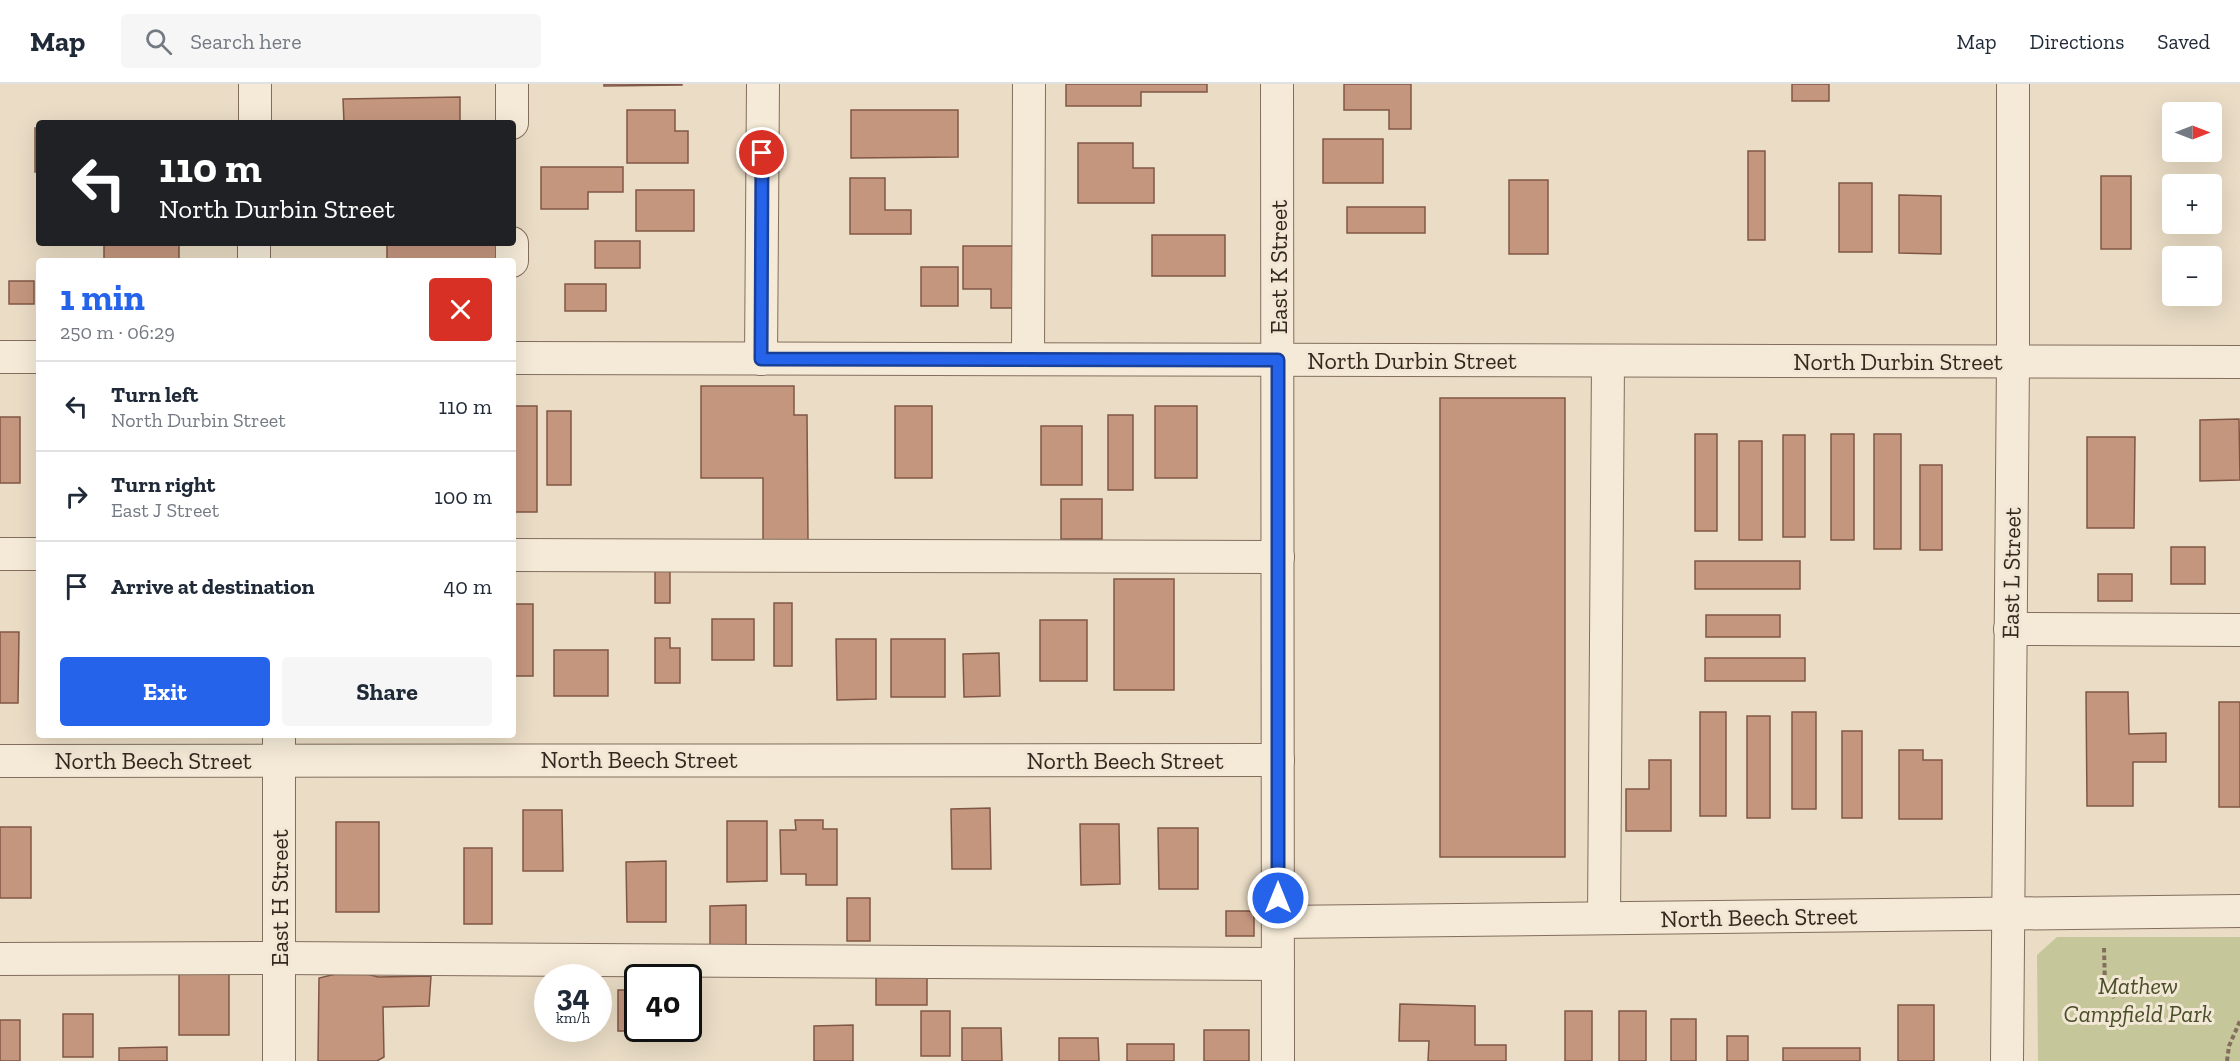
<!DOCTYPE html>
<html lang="en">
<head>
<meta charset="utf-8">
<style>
	:root { --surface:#fff; --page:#f6f6f7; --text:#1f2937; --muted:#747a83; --line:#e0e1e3; --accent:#2563eb }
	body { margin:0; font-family:"Zilla Slab",serif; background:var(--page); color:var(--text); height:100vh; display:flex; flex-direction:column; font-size:22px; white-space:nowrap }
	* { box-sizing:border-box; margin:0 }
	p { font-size:20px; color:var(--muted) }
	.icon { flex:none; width:33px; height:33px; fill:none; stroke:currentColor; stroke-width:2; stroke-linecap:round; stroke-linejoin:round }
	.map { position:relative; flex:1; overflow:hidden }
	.side { position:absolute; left:36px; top:174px; width:480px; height:480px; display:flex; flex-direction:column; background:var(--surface); border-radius:6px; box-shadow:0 6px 24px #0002 }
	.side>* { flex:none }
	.hud { position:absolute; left:36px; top:36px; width:480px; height:126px; border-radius:6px; box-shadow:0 6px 24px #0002; background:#202124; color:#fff; overflow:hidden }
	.needle { width:39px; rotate:90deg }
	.tools { position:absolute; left:2162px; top:18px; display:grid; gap:12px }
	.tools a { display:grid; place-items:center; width:60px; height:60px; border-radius:6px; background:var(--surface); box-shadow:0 6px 24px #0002; font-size:30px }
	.speed { position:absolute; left:534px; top:880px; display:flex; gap:12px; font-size:30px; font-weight:700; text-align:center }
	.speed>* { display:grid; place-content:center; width:78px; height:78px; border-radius:50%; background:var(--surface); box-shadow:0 6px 24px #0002; line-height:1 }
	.speed small { font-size:15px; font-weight:400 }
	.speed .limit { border:3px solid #111; border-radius:9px; background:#fff; color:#111 }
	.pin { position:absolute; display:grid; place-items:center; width:51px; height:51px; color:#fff; margin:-26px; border:3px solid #fff; border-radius:50%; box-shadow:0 2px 6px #0007 }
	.me { position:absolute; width:66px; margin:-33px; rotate:0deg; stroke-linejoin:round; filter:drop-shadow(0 0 4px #0008) }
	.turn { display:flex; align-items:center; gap:21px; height:126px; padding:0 24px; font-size:27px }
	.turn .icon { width:78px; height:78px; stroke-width:2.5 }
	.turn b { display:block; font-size:42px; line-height:51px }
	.round { display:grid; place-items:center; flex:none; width:63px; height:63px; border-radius:6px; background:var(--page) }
	.head { display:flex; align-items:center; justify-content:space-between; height:102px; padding:0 24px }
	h1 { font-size:36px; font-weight:800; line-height:45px; color:var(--accent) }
	.primary-button { display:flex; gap:12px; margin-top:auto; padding:12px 24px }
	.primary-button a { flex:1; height:69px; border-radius:6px; background:var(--accent); color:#fff; font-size:24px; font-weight:800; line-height:69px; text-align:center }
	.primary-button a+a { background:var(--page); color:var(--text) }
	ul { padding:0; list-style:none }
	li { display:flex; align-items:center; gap:18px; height:90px; padding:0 24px; border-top:2px solid var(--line) }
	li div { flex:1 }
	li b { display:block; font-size:22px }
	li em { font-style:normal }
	header { display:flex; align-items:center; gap:36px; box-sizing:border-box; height:84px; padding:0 30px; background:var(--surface); border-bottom:2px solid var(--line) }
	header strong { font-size:28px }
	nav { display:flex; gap:33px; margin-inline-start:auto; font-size:21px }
	.search { width:420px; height:54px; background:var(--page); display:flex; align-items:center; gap:15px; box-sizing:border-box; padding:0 21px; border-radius:6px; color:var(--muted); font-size:22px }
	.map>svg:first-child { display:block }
	.green { fill:#c5c79a }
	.building { fill:#c4967e; stroke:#805745; stroke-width:1.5 }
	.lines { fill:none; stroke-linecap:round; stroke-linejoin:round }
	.minor-casing { stroke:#836e5d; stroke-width:34 }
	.path { stroke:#836e5d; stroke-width:4; stroke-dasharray:4.5 3; stroke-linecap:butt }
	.minor { stroke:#f5ead7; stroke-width:32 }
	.route-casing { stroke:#184099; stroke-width:15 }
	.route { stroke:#2563eb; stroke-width:10 }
	.labels { text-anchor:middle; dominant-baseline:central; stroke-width:6; stroke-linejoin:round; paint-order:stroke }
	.street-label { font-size:24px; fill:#34281f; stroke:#f2e7d4 }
	.park-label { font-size:24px; font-style:italic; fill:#484f28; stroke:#f2e7d4 }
</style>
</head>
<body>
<header>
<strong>Map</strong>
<div class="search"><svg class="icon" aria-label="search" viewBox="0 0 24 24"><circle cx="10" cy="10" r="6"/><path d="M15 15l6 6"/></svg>Search here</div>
<nav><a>Map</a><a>Directions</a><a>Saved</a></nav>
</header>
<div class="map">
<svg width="2240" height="977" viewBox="0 0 2240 977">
	<rect width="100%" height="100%" fill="#eadcc5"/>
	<path class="green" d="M2057,853H2240V977H2038L2037,871Z"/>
	<g class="building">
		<path d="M604,0H682V1L604,2Z"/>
		<path d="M1066,0H1207V8H1141V22H1066Z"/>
		<path d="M1344,0H1411V45H1389V26H1344Z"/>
		<rect x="1792" y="0" width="37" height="17"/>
		<path d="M460,13V39H344L343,15Z"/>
		<path d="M627,26H675V47H688V79H627Z"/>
		<path d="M851,26H958V73L851,74Z"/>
		<rect x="35" y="44" width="4" height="44"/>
		<rect x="1323" y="55" width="60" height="44"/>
		<path d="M1078,59H1133V84H1154V119H1078Z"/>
		<rect x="1748" y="67" width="17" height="89"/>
		<path d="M541,83H623V108H588V125H541Z"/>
		<rect x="2101" y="92" width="30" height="73"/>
		<path d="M850,94H885V126H911V150H850Z"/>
		<rect x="1509" y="96" width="39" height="74"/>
		<rect x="1839" y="99" width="33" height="69"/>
		<rect x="636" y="106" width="58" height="41"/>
		<path d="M1899,111L1941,112V170L1899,169Z"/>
		<rect x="1347" y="123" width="78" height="26"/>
		<rect x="1152" y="151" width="73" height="41"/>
		<rect x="595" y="157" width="45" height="27"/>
		<rect x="104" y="159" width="75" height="18"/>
		<rect x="387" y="159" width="113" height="18"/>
		<path d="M963,162H1014V224H991V205H963Z"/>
		<rect x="921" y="183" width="37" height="39"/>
		<rect x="9" y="197" width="25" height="23"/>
		<rect x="565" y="200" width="41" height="27"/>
		<path d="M701,302H794V331H807L808,456H763V394H701Z"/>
		<rect x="1440" y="314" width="125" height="459"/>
		<rect x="513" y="322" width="24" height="106"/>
		<rect x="895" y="322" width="37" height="72"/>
		<rect x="1155" y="322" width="42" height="72"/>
		<rect x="547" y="327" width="24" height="74"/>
		<rect x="1108" y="331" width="25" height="75"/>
		<rect x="0" y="333" width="20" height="66"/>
		<path d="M2239,335L2240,396L2200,397V336Z"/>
		<rect x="1041" y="342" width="41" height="59"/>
		<rect x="1695" y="350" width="22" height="97"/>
		<rect x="1831" y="350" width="23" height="106"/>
		<rect x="1874" y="350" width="27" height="115"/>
		<rect x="1783" y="351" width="22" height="102"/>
		<path d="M2087,353H2135L2134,444H2087Z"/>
		<rect x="1739" y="357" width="23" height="99"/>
		<rect x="1920" y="381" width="22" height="85"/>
		<rect x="1061" y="415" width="41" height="40"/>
		<rect x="2171" y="463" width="34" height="37"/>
		<rect x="1695" y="477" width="105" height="28"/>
		<rect x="655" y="481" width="15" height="38"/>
		<rect x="2098" y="490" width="34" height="27"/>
		<rect x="1114" y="495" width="60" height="111"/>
		<rect x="774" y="519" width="18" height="63"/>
		<rect x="513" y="520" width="20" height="72"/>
		<rect x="1706" y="531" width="74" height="22"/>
		<rect x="712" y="535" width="42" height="41"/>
		<rect x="1040" y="536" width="47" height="61"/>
		<path d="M0,548H19L18,619H0Z"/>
		<path d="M655,554H670V564H680V599H655Z"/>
		<path d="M836,555H876V615L837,616Z"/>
		<rect x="891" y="555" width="54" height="58"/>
		<rect x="554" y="566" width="54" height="46"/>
		<path d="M999,569L1000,612L964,613L963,570Z"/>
		<rect x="1705" y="574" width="100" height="23"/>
		<path d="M2086,608H2128L2129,650L2166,649V678H2133V722H2087Z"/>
		<rect x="2219" y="618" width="21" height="105"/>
		<rect x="1700" y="628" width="26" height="104"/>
		<rect x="1792" y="628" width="24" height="97"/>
		<rect x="1747" y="632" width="23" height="102"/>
		<rect x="1842" y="647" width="20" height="87"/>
		<path d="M1899,666H1923V676H1942V735H1899Z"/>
		<path d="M1649,676H1671V747H1626V705H1649Z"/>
		<path d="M990,724L991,785H952L951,725Z"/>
		<path d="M523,726H562L563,787H523Z"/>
		<path d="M795,736H823V745H837V801H806V790H781L780,746H796Z"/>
		<path d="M727,737H767V797L727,798Z"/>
		<rect x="336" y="738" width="43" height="90"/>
		<path d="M1080,740H1119L1120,800L1081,801Z"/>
		<rect x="0" y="743" width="31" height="71"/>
		<path d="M1158,744H1198V805H1159Z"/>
		<rect x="464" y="764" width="28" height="76"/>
		<path d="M666,777V838H627L626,778Z"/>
		<rect x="847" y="814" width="23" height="43"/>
		<path d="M746,821V862H710V822Z"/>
		<rect x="1226" y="827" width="28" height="25"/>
		<path d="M876,882L927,892V921H876Z"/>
		<rect x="179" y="886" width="50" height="65"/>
		<path d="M352,886L378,893L431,892L429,922L383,923L384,973L377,977H318L319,894Z"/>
		<path d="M618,906H638V945H654V947H618Z"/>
		<path d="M1400,920L1475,922V961H1506V977H1428L1429,957H1399Z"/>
		<rect x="1898" y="921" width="36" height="56"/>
		<rect x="921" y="927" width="29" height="45"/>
		<rect x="1565" y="927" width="27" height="50"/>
		<rect x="1619" y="927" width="27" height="50"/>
		<rect x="63" y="930" width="30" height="43"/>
		<rect x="1671" y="935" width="25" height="42"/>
		<rect x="0" y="936" width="20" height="41"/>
		<path d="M853,941V977H814V942Z"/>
		<path d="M962,944H1001L1002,977H962Z"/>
		<rect x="1204" y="946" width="45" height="31"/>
		<rect x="1727" y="952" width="21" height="25"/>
		<path d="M1059,954H1098L1099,977H1059Z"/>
		<rect x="1127" y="960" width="47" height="17"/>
		<path d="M167,963V977H119V964Z"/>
		<rect x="1783" y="964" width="77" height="13"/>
	</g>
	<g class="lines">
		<defs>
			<g id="minor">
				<path d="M1277,0L1278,977"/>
				<path d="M255,39V0"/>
				<path d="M512,39V0"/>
				<path d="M254,177V159"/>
				<path d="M512,177V159"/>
				<path d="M0,273H39"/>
				<path d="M513,274L2240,278"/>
				<path d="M761,275L763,0"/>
				<path d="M1028,275L1029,0"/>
				<path d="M0,470H39"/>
				<path d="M513,471L1278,473"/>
				<path d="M2010,545L2240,546"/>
				<path d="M279,651V977"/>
				<path d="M0,677L1278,676"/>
				<path d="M1604,834L1608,277"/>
				<path d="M1278,838L2240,827"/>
				<path d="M0,875L279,874L1278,880"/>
				<path d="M2007,977L2013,277V0"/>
			</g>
		</defs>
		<use href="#minor" class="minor-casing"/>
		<g class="path">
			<path d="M2104,864L2105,901L2114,914"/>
			<path d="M2227,977L2229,962L2240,937"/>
		</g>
		<use href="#minor" class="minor"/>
	</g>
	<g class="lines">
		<defs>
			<path id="route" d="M762,69L761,275L1278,276V814"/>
		</defs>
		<use href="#route" class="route-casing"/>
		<use href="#route" class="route"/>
	</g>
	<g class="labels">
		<g class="street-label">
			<text transform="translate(1278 183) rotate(-90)">East K Street</text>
			<text x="1412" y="276">North Durbin Street</text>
			<text x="1898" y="277">North Durbin Street</text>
			<text transform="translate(2011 489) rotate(-89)">East L Street</text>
			<text x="639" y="675">North Beech Street</text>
			<text x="153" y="676">North Beech Street</text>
			<text x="1125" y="676">North Beech Street</text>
			<text transform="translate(279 814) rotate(-90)">East H Street</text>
			<text transform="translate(1759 833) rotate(-1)">North Beech Street</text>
		</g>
		<g class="park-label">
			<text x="2138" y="901">Mathew<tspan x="2138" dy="28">Campfield Park</tspan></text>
		</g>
	</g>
</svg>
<div class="tools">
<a><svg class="needle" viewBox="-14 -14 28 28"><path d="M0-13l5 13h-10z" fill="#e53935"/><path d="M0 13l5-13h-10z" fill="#747a83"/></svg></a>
<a>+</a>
<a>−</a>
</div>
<div class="speed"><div>34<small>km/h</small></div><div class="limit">40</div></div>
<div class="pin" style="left:762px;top:69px;background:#d93025"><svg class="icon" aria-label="arrive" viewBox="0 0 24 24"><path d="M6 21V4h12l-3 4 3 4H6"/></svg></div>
<svg class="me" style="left:1278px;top:814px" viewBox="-20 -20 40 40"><circle r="17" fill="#2563eb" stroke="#fff" stroke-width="3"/><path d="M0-11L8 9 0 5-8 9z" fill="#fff"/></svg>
<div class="hud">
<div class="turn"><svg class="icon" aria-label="left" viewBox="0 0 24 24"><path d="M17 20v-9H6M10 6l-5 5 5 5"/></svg><div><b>110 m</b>North Durbin Street</div></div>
</div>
<section class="side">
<div class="head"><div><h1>1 min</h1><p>250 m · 06:29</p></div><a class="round" style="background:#d93025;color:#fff"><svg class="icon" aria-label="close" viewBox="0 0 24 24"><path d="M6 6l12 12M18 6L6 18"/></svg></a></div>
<ul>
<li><svg class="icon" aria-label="left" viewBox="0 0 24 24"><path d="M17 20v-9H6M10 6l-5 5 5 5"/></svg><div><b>Turn left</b><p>North Durbin Street</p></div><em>110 m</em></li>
<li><svg class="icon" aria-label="right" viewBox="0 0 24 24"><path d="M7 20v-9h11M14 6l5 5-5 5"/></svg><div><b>Turn right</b><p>East J Street</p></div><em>100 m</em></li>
<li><svg class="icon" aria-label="arrive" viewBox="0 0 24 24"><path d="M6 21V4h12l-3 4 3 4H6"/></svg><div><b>Arrive at destination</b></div><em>40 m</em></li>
</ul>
<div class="primary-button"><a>Exit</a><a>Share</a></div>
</section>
</div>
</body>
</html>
